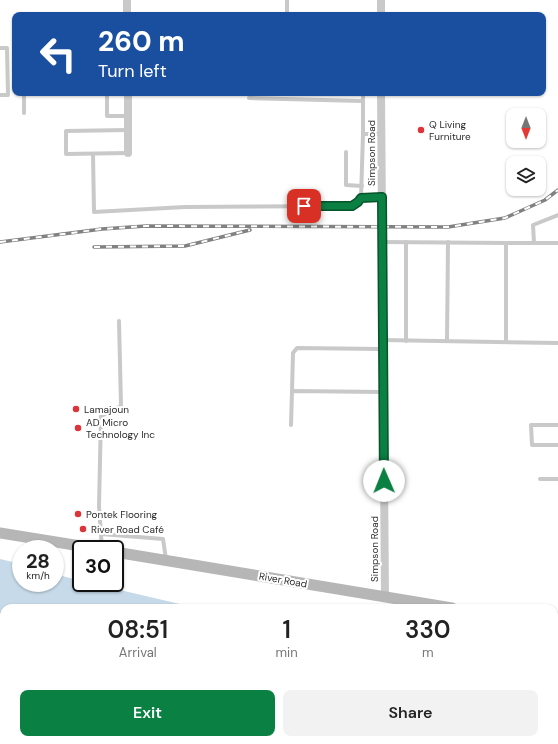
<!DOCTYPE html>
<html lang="en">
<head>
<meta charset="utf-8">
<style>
	:root { --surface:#fff; --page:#f2f2f2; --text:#222; --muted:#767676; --accent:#0b8043 }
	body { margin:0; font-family:"DM Sans",sans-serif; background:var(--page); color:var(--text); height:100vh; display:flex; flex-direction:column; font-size:15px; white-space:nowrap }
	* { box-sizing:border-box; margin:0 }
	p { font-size:13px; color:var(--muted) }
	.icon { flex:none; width:22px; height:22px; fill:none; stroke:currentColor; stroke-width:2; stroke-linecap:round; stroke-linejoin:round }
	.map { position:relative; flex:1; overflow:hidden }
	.details { position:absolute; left:0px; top:604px; width:558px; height:140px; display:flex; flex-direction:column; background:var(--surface); border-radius:12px 12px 0 0; box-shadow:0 1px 3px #0004 }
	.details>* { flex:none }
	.top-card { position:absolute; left:12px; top:12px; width:534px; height:84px; border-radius:8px; box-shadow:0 1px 3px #0004; background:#1a4fa0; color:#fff; overflow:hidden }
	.needle { width:26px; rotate:180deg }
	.tools { position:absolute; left:506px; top:108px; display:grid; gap:8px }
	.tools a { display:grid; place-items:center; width:40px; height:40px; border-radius:8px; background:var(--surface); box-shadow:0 1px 3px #0004; font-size:20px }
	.speed { position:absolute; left:12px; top:540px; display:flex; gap:8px; font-size:20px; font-weight:700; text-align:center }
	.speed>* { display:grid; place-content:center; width:52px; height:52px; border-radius:50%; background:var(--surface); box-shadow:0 1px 3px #0004; line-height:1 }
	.speed small { font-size:10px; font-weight:400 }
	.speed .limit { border:2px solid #111; border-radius:6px; background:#fff; color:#111 }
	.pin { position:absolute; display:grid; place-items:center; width:34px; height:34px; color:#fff; margin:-17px; border-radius:8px; box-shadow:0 2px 6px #0006 }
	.me { position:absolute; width:44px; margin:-22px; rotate:359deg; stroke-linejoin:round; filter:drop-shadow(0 0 3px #0008) }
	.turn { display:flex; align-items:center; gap:14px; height:84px; padding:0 20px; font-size:18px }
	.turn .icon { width:52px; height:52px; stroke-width:2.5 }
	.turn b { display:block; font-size:28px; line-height:34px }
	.eta { display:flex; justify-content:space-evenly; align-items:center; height:68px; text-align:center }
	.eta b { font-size:24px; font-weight:600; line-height:28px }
	.action { display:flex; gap:8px; margin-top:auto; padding:8px 20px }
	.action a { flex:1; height:46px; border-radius:8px; background:var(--accent); color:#fff; font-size:16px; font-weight:600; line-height:46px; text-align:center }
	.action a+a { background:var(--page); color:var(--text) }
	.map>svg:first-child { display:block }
	.water { fill:#c6dae9 }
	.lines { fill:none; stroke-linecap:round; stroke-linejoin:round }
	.lane { stroke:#c9c9c9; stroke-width:4 }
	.street { stroke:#c9c9c9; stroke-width:8 }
	.secondary { stroke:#b6b6b6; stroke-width:11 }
	.rail-casing { stroke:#818181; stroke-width:3.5 }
	.rail { stroke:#fff; stroke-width:2; stroke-dasharray:6; stroke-linecap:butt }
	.route-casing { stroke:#07532c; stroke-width:10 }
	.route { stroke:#0b8043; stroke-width:7 }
	.poi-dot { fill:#dc3439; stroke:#fff; stroke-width:1.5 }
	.labels { text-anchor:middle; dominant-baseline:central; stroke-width:4; stroke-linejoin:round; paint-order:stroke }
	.poi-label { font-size:10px; fill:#2c2c2c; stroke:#fff; text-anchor:start }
	.street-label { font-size:10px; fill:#2c2c2c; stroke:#fff }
</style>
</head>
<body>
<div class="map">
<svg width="558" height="744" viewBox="0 0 558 744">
	<rect width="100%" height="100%" fill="#fff"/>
	<path class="water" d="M0,559L21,564V583H55V574L81,581V583H90L197,608H4V740H554V668L558,669V744H0Z"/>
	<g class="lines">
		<g class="lane">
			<path d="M287,0V15"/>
			<path d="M0,48H7L8,95H0"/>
			<path d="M107,93V116H128"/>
			<path d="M249,98L362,101"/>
			<path d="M24,113V93"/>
			<path d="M363,134V93H381"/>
			<path d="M346,152V185L362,186"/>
			<path d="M128,153L66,154V131L128,130"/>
			<path d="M93,154L94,212L185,207L352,206L358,202L361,198L382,197"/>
			<path d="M361,198L363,134H381"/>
			<path d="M558,215L533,225L534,243H558"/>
			<path d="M382,242L506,243V342"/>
			<path d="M506,243H534"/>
			<path d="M382,340L558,343"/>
			<path d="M406,341V242"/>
			<path d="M447,341L448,242"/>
			<path d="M292,391L293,353L297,348L382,349"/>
			<path d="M291,425L292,391L382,392"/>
			<path d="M558,425H531L532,445H558"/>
			<path d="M540,479H558"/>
			<path d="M101,534L163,539L166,559"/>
			<path d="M102,549L99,506L101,416L121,406L119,321"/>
		</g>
		<g class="street">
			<path d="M127,0V15"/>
			<path d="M381,0V15"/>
			<path d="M128,93V153"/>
			<path d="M381,93L385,597"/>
		</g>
		<g class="secondary">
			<path d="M0,533L99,549"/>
			<path d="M115,552L452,608"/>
			<path d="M554,625H558"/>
		</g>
		<defs>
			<g id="rail">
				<path d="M0,242L102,229L146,226L448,227L505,218L545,200L558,190"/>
				<path d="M94,247L185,246L250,230"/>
			</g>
		</defs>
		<use href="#rail" class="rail-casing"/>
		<use href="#rail" class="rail"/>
	</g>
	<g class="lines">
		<defs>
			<path id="route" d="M304,206H352L358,202L361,198L382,197L384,481"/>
		</defs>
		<use href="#route" class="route-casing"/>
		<use href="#route" class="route"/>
	</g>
	<g class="poi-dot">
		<circle cx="421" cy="130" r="4"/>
		<circle cx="76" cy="409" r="4"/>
		<circle cx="78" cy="428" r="4"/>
		<circle cx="78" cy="514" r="4"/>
		<circle cx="83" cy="529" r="4"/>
	</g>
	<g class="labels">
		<g class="poi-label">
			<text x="429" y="124">Q Living<tspan x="429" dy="12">Furniture</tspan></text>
			<text x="84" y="409">Lamajoun</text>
			<text x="86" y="422">AD Micro<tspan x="86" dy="12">Technology Inc</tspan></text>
			<text x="86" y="514">Pontek Flooring</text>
			<text x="91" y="529">River Road Café</text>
		</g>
		<g class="street-label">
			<text transform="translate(371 153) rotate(-90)">Simpson Road</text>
			<text transform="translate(374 549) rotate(-90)">Simpson Road</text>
			<text transform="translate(283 580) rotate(10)">River Road</text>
		</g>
	</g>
</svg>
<div class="tools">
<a><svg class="needle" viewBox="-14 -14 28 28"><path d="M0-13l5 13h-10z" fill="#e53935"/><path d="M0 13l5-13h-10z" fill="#767676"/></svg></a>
<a><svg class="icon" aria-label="layers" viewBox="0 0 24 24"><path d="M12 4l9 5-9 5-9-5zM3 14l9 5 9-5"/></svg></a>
</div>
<div class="speed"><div>28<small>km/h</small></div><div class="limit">30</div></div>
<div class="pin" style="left:304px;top:206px;background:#d93025"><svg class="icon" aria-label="arrive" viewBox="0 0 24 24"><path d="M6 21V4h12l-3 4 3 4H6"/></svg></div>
<svg class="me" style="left:384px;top:481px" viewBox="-20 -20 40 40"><circle r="19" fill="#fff"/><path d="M0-13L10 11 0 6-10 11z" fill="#0b8043"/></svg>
<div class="top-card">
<div class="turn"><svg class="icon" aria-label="left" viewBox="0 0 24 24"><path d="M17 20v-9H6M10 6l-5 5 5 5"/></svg><div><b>260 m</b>Turn left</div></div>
</div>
<section class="details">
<div class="eta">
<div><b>08:51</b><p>Arrival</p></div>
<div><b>1</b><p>min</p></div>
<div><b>330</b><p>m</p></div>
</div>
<div class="action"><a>Exit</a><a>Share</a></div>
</section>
</div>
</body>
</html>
